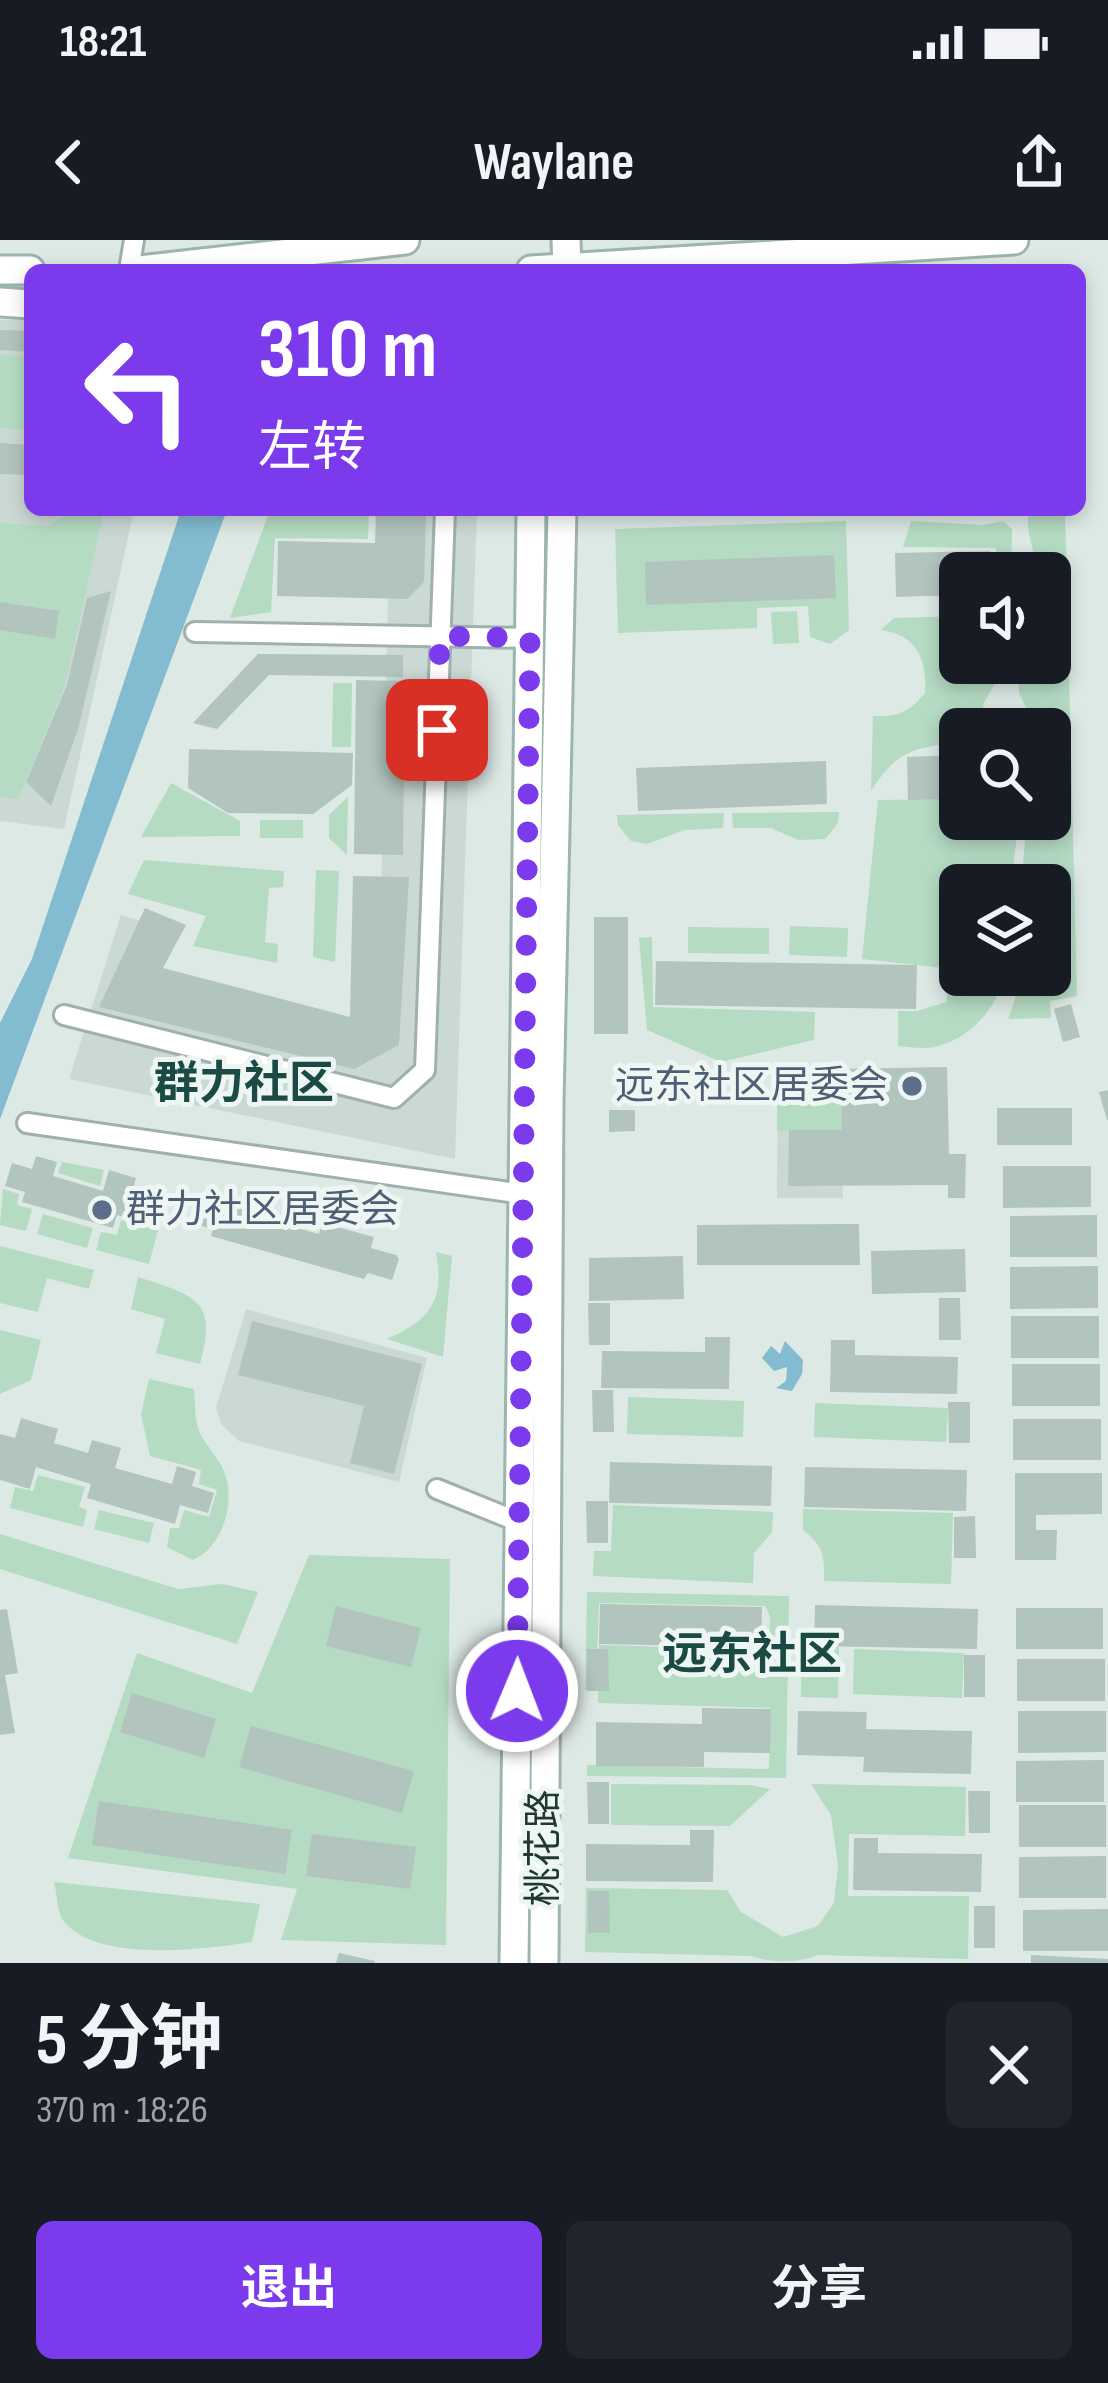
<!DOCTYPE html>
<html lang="zh">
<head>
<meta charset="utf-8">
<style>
	:root { --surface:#171b24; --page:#20242c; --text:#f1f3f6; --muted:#9ea1a6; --accent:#7c3aed }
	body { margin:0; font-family:"Sofia Sans Condensed","Noto Sans SC",sans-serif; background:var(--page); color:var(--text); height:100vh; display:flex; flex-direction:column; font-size:45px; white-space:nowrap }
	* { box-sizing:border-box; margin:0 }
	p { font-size:39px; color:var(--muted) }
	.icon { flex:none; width:66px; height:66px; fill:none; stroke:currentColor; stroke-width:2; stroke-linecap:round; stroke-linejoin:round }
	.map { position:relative; height:1723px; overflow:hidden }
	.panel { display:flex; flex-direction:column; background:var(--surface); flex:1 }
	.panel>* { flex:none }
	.top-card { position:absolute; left:24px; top:24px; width:1062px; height:252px; border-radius:18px; box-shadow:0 6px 18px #0003; background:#7c3aed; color:#fff; overflow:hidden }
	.fabs { position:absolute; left:939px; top:312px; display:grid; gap:24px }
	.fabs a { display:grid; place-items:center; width:132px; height:132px; border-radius:18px; background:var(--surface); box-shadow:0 6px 18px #0003; font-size:60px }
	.pin { position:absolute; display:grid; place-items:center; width:102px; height:102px; color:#fff; margin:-51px; border-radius:24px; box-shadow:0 6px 18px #0006 }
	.me { position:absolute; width:132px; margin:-66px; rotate:1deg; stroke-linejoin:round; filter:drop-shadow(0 0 9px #0008) }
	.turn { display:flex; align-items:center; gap:42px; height:252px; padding:0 36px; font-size:54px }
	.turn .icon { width:156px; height:156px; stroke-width:2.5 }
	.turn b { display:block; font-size:84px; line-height:102px }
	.round { display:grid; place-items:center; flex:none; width:126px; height:126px; border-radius:18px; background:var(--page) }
	.head { display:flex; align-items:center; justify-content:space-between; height:204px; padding:0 36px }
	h1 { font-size:72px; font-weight:700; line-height:90px }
	.cta { display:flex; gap:24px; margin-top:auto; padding:24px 36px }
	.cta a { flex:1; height:138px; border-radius:18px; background:var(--accent); color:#fff; font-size:48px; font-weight:700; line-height:138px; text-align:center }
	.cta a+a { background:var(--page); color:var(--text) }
	.status { display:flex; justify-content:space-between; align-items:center; height:84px; padding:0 60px; background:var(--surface); direction:ltr }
	.status svg { height:33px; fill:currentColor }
	header { display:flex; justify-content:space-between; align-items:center; height:156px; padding:0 36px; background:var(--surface); font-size:54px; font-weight:700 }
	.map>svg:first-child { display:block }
	.built { fill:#cbd9d4 }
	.green { fill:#b5dbc3; fill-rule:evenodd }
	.water { fill:#83bcd0 }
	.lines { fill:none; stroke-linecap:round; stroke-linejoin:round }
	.river { stroke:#83bcd0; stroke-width:42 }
	.building { fill:#b2c4be }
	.minor-casing { stroke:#a0b0ac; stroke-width:24 }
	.secondary-casing { stroke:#9cb5af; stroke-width:33 }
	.minor { stroke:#fff; stroke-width:18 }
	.secondary { stroke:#fff; stroke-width:27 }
	.secondary-bridge-casing { stroke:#9cb5af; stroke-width:33; stroke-linecap:butt }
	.secondary-bridge { stroke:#fff; stroke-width:27 }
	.route { stroke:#7c3aed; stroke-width:21; stroke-dasharray:0 37.8 }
	.service-dot { fill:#5c6f8a; stroke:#edf6f2; stroke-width:4.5 }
	.labels { text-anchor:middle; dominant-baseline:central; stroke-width:10; stroke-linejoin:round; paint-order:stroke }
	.service-label { font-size:39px; fill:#4e5e75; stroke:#edf6f2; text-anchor:end }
	.street-label { font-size:39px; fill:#1f3834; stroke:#edf6f2 }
	.quarter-label { font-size:45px; font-weight:bold; fill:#1b4a44; stroke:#edf6f2 }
</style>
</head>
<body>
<div class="status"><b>18:21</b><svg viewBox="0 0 49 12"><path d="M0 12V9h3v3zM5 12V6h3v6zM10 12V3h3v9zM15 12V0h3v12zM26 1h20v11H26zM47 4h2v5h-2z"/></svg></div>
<header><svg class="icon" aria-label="back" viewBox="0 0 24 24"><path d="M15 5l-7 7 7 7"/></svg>Waylane<svg class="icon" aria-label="share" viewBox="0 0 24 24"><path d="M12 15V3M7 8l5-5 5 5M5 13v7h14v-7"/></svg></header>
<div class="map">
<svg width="1108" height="1723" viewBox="0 0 1108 1723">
	<rect width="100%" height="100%" fill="#dde9e5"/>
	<g class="built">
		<path d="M0,80H30V270H134L64,589L0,581Z"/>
		<path d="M390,270H477L455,919L69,839L121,675L157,686L131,755L378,786Z"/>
		<path d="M836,824L841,829L843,958H777L778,826Z"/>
		<path d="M246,1069L427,1118L399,1242L239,1201L221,1184L216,1168Z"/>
	</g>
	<g class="green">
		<path d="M0,115L30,116V190L0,188Z"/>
		<path d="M75,270H104L65,445L18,559L0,557V283L47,286Z"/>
		<path d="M270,270H369L368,299L275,298L271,372L230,378Z"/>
		<path d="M1030,270H1065L1077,756L1050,761L1051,778L1008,779L1015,759L1014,735H1050V645H1021L1027,579H1050V489H1030L1029,474L1019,453L1017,423H1050V333H1031C1040,309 1022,294 1030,270Z"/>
		<path d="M846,281L849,390L830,404L810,397L808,366L757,368V388L618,393L615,289Z"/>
		<path d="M911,281L983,285L1003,281L1012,289L1011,333H996V308L903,307Z"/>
		<path d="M797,371L799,403L773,404L771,372Z"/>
		<path d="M960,376V423H993L996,441L983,465L989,488L960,489V502C914,508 897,510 871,551L873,476C897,478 911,471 925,453C927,419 917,395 881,390L894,378Z"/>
		<path d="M333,443H352L351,507H332Z"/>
		<path d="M171,543L240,581V596L141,597Z"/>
		<path d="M348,557L347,615L329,598V575Z"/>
		<path d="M960,559V579H1019L1011,645H960V735H1003C999,767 970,798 938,806C926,810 910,807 898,806V771H917L946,762L953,729L862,719L878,560Z"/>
		<path d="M839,572L838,583L825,599L798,600L771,588H733L732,573Z"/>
		<path d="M724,573L723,588L685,590L647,604L631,601L618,585L617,575Z"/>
		<rect x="260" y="580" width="43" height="18"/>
		<path d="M144,620L284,631L283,647L269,648L265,702L278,704L277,723L193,706L206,676L128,654Z"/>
		<path d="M316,630L339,631L335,722L313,717Z"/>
		<path d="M790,686L848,688L847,717L789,715Z"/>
		<path d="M688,687L769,688V714L688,713Z"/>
		<path d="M652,697L653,767L815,772L814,800L721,822L647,790L639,698Z"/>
		<path d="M836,824L841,829L842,890L777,891L778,826Z"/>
		<path d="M62,922L104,930L100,946L58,933Z"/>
		<path d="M3,949L19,954L17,965L32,969L26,991L0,985Z"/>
		<path d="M43,974L93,988L87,1008L37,994Z"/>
		<path d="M121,980L158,990L149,1024L96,1010L101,992L117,995Z"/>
		<path d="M0,1006L94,1030L89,1049L47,1038L38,1072L0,1063Z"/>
		<path d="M436,1012L452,1016L443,1117L387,1099C430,1080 445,1061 436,1012Z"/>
		<path d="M138,1037C193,1055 219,1059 200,1124L156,1113L165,1079L131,1069Z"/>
		<path d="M0,1090L41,1100L31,1140L0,1154Z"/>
		<path d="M149,1139L194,1149C195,1162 195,1176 198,1188C203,1203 216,1214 223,1229C237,1258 224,1307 193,1320L167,1307L170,1288H179L184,1270L209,1277L217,1250L199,1244L201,1230L150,1216L141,1174Z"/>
		<path d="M628,1157L744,1161L743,1197L627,1194Z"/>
		<path d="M815,1163L948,1168L946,1202L814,1197Z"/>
		<path d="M38,1235L85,1247L79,1267L87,1270L83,1287L10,1268L15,1247L33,1251Z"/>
		<path d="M613,1265L773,1272L772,1292L754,1313L753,1343L593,1336L594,1311H611Z"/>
		<path d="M803,1269L953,1273L951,1344L824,1341C825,1317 823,1305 803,1290Z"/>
		<path d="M99,1270L154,1283L149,1303L94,1289Z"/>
		<path d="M0,1294L178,1349L222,1344L258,1352L237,1404L0,1329Z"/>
		<path d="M309,1315L450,1319L446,1705L281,1700L297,1649L68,1618L137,1413L252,1453Z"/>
		<path d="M587,1352L789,1356L786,1538L587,1536V1525L769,1529L771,1468L598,1463V1450H585ZM599,1363L765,1366L770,1376L769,1415L743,1416L742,1409L599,1405L596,1444Z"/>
		<path d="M802,1407H839L838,1458L801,1457Z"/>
		<path d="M854,1409L964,1413L962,1458L853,1454Z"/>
		<path d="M611,1544L751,1545L770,1549L730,1586L611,1585Z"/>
		<path d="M811,1544L966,1547L965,1596L849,1594L848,1656H969L968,1719L818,1715C800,1723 770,1723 751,1716L585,1712L586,1648L727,1650L741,1672L783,1697L818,1686L834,1663L838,1625L831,1575Z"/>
		<path d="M54,1642L260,1664L252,1702C199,1710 93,1723 62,1679C57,1669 57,1653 54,1642Z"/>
	</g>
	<g class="water">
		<path d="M181,270H227L0,879V783L32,719Z"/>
		<path d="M785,1101L803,1120L802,1134L792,1151L776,1148L786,1141L787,1127L774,1131L762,1118L771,1106L780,1114Z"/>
	</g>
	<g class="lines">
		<path class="river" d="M274,30L275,0"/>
	</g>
	<g class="building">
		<path d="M0,90L30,91V112L0,110Z"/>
		<path d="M0,203L30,205V235L0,234Z"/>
		<path d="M376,270H426L424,342L407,359L277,356L278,301L375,303Z"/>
		<path d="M926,270H981V274L926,276Z"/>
		<path d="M990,311V333H960V355L896,357L895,313Z"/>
		<path d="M834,315L836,358L646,365L645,322Z"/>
		<path d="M111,351L78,489L51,566L26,542L67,445L87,358Z"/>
		<path d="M0,362L59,371L55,399L0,390Z"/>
		<path d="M258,414L403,415V437L269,435L217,489L193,483Z"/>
		<path d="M356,440L405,441L403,615L354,614Z"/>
		<path d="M189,509L353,513L352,545L313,574L228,573L188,548Z"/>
		<path d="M960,515V559L908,560L907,517Z"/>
		<path d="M826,521L827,564L638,571L636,528Z"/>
		<path d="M353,636L409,637L399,805L354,829L99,767L145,668L186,685L163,728L350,777Z"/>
		<rect x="594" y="677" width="34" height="117"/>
		<path d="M656,721L917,725L916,769L655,765Z"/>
		<path d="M1071,764L1080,797L1063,802L1054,769Z"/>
		<path d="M947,827L949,914H966L965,958H948V945L788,946L789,890H842L841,829Z"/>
		<path d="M1108,850V880H1107L1099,852Z"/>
		<rect x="997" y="868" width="75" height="37"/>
		<path d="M609,870H635V891L609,892Z"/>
		<path d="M36,916L57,922L53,936L103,951L109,930L136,938L132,952L159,960L151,985L117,975L113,988L22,962L25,952L5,946L12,923L32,929Z"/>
		<path d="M1003,926H1091V967L1003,968Z"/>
		<path d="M224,953L276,968L272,981L319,994L322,983L374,997L371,1008L396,1015L399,1019L392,1040L368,1033L364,1039L211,996L213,989L192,983L198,963L219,969Z"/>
		<path d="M1097,975V1017H1010V976Z"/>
		<path d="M859,984L860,1025H697V985Z"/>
		<path d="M965,1009L966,1052L872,1054L871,1011Z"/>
		<path d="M683,1016L684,1059L589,1061V1018Z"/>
		<path d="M1098,1026V1068L1010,1069V1027Z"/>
		<path d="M939,1058H960L961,1100H939Z"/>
		<path d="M588,1063H610V1105H589Z"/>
		<rect x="1011" y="1076" width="88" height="42"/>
		<path d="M252,1081L422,1124L394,1234L350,1223L364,1166L238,1135Z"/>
		<path d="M705,1097H730L729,1149L601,1148L602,1111L705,1112Z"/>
		<path d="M831,1100H855V1115L958,1117L957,1154L830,1152Z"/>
		<rect x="1012" y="1124" width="88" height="42"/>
		<path d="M592,1150H613L614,1192H593Z"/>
		<path d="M948,1162H970V1203H949Z"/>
		<path d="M21,1178L58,1189L54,1203L88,1213L92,1200L121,1208L115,1228L172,1244L177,1226L196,1232L192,1246L214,1253L208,1273L180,1265L175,1284L87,1258L91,1244L36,1227L30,1249L0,1240V1194L15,1198Z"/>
		<rect x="1013" y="1179" width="88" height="41"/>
		<path d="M610,1222L772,1226L771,1266L609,1263Z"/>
		<path d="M805,1227L967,1230L966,1271L804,1267Z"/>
		<path d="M1015,1233H1102V1274L1036,1275V1290H1057L1056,1320H1015Z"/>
		<path d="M586,1261H608V1303H587Z"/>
		<path d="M975,1276L976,1318H954V1277Z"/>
		<path d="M600,1364L762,1367L761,1407L599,1404Z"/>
		<path d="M815,1365L978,1369L977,1409L814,1406Z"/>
		<path d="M336,1366L421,1388L411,1427L326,1406Z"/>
		<rect x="1016" y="1368" width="87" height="41"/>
		<path d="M7,1369L18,1433L5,1435L15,1493L0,1495V1370Z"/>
		<path d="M587,1409H608L609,1451H587Z"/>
		<rect x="964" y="1415" width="21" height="42"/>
		<rect x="1017" y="1419" width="88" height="42"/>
		<path d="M132,1453L216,1479L204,1518L120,1492Z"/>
		<path d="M702,1468L771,1469L770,1513L704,1512V1527L596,1526V1482L702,1484Z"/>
		<path d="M798,1471L867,1472L866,1489L972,1491L971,1534L863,1532L864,1517L797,1515Z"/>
		<path d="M1018,1471H1106V1512L1018,1513Z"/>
		<path d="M251,1486L414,1531L402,1573L239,1527Z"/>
		<path d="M1104,1520V1562H1016V1521Z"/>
		<path d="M587,1542H609V1584H588Z"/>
		<path d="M968,1551H990V1593H969Z"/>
		<path d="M99,1561L292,1590L285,1634L92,1605Z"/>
		<rect x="1019" y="1565" width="87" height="42"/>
		<path d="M690,1590H714L713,1642L586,1641V1604L690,1605Z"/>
		<path d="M312,1594L416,1607L410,1649L306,1636Z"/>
		<path d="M854,1598H878V1613L982,1614L981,1652L853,1650Z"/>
		<path d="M1106,1616V1658H1019V1617Z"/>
		<path d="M588,1651H609L610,1693H588Z"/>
		<rect x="974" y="1666" width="21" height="42"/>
		<path d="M1108,1669V1711H1023V1670Z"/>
		<path d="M339,1713L375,1721V1723H336Z"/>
		<path d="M1031,1715L1108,1719V1723H1031Z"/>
	</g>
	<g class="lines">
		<defs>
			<g id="minor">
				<path d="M129,30L134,0"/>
				<path d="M195,392L530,398"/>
				<path d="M64,775L394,858L425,830L445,270"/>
				<path d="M27,883L523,954"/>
				<path d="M437,1249L519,1282"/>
			</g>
			<g id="secondary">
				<path d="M566,0L567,30"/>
				<path d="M361,5L405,0"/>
				<path d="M0,30H30"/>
				<path d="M140,30L193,24"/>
				<path d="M531,30L1014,0"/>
				<path d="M0,62L30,64"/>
				<path d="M514,1723L531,270"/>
				<path d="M544,1723L549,862L562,270"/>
			</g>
		</defs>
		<use href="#minor" class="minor-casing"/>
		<use href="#secondary" class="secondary-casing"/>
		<use href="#minor" class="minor"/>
		<use href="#secondary" class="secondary"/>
		<defs>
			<path id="secondary-bridge" d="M193,24L361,5"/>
		</defs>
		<use href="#secondary-bridge" class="secondary-bridge-casing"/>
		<use href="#secondary-bridge" class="secondary-bridge"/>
	</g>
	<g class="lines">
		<path class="route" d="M437,490L440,396L530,398L517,1451"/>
	</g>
	<g class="service-dot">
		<circle cx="912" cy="846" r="12"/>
		<circle cx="102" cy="970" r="12"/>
	</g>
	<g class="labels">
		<g class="service-label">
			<text x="888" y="846">远东社区居委会</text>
			<text x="126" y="970" text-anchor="start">群力社区居委会</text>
		</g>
		<g class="street-label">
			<text transform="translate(544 1608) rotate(-90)">桃花路</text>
		</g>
		<g class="quarter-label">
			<text x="244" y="844">群力社区</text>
			<text x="752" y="1415">远东社区</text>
		</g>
	</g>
</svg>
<div class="fabs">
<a><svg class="icon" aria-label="sound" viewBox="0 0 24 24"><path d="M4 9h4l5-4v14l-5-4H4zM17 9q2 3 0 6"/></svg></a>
<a><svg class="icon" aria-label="search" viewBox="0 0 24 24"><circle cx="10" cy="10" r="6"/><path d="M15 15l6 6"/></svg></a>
<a><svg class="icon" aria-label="layers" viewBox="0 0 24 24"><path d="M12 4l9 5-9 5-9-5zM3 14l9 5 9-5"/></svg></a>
</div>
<div class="pin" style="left:437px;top:490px;background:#d93025"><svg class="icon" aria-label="arrive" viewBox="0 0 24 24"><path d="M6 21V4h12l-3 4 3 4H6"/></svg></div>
<svg class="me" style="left:517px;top:1451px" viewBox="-20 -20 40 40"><circle r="17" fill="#7c3aed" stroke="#fff" stroke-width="3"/><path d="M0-11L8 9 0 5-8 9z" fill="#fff"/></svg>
<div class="top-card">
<div class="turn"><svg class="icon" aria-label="left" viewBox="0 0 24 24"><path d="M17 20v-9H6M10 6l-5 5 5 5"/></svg><div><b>310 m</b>左转</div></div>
</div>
</div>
<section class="panel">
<div class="head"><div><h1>5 分钟</h1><p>370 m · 18:26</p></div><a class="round"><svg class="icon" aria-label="close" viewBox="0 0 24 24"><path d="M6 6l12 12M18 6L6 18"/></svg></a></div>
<div class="cta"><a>退出</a><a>分享</a></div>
</section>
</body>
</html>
